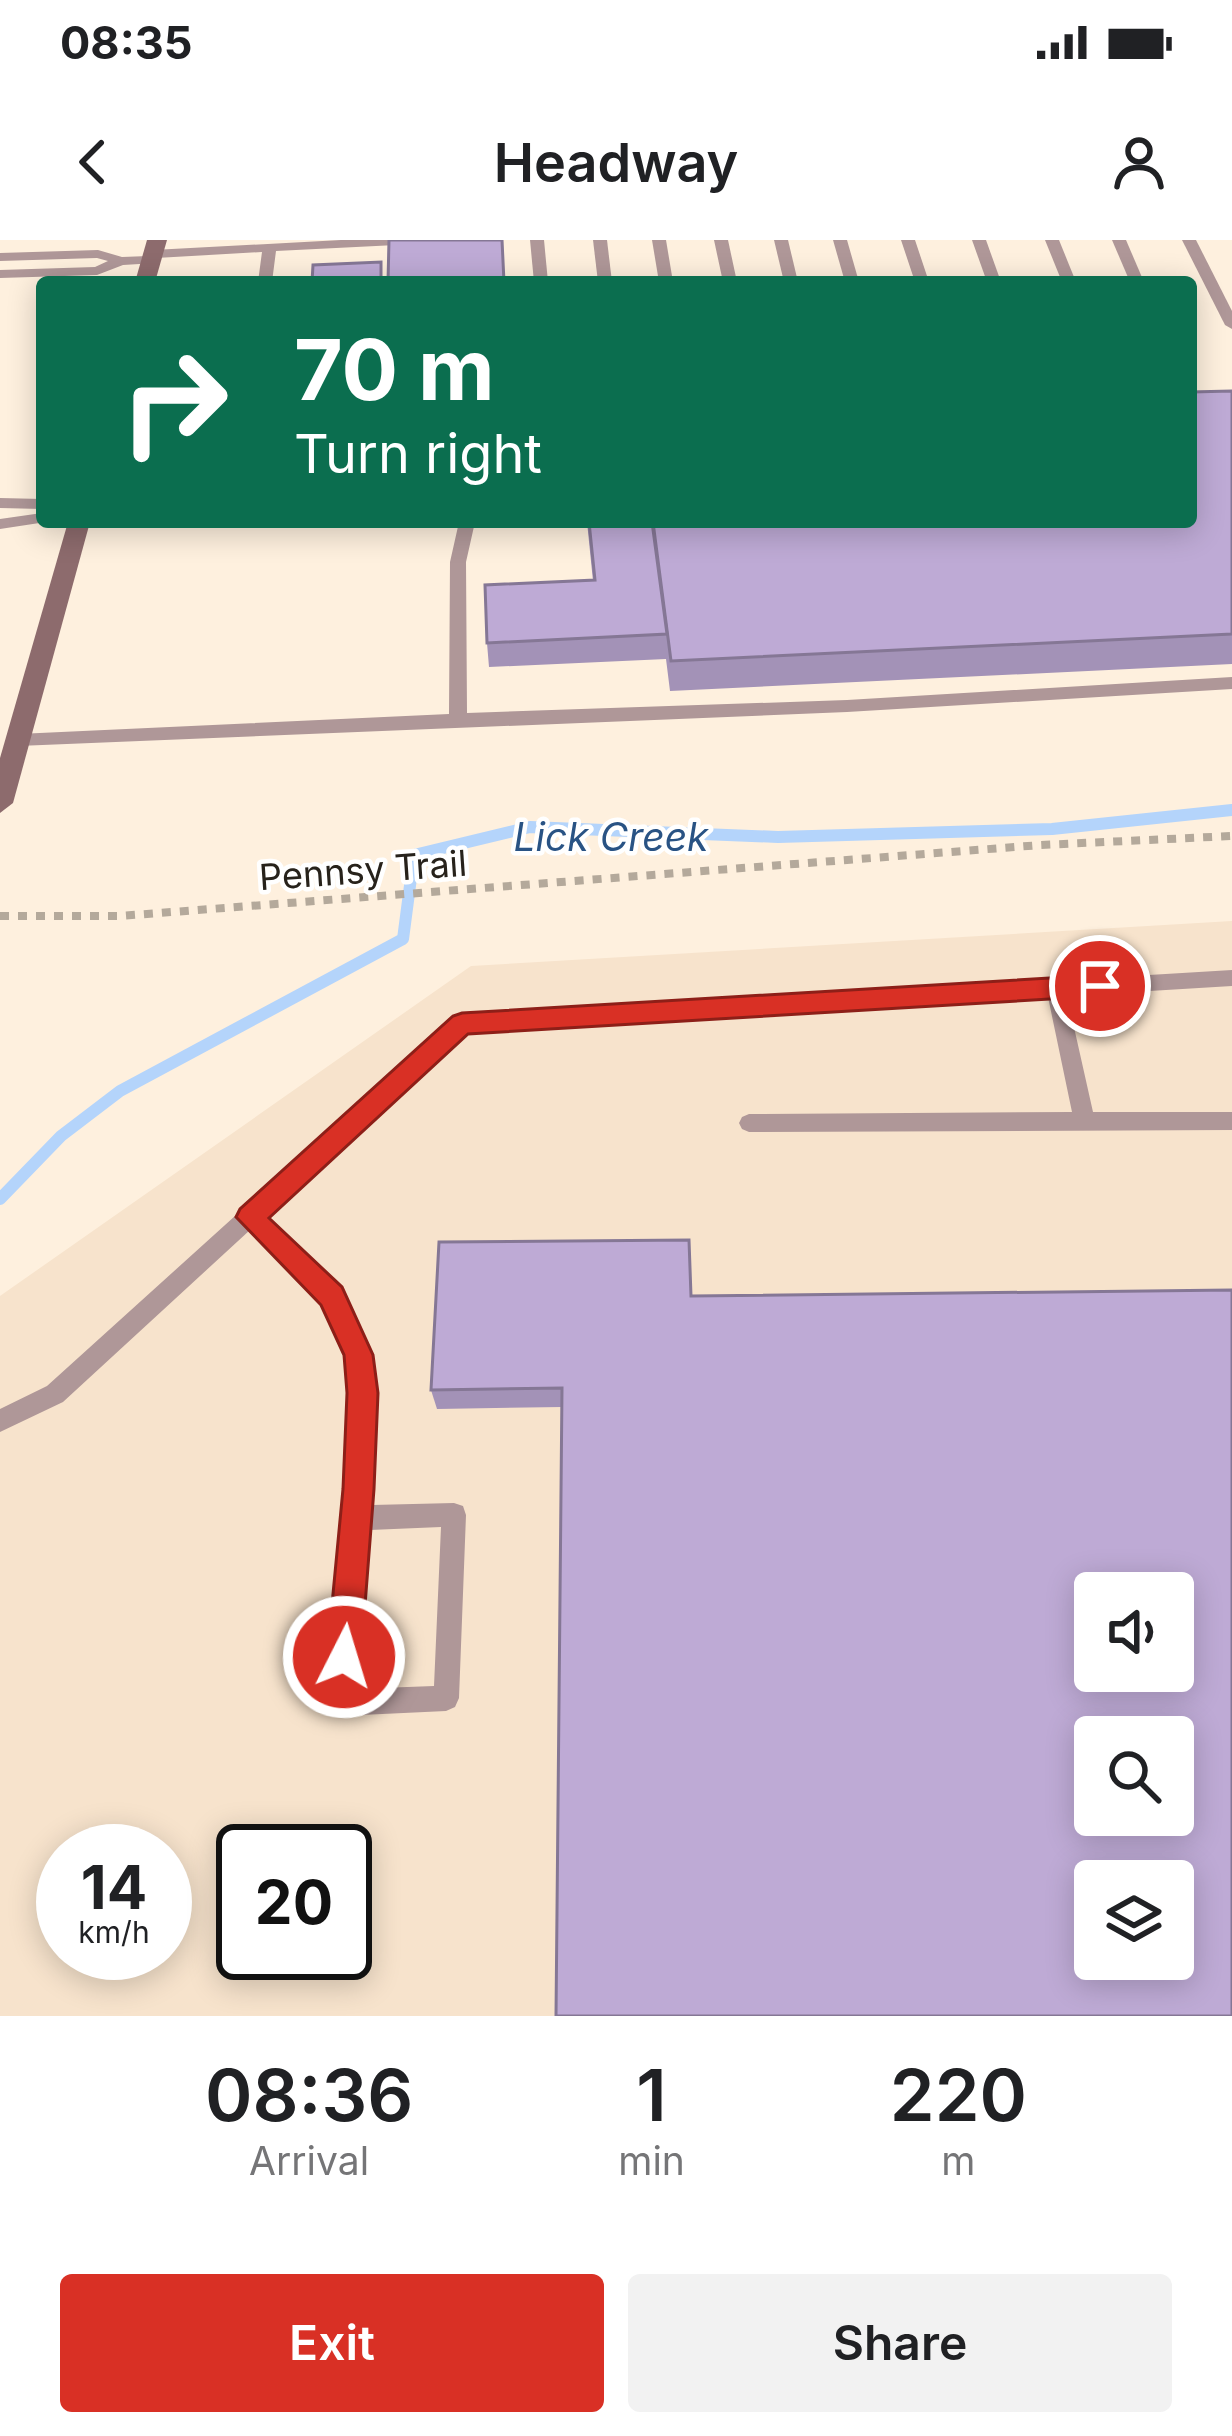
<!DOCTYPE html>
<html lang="en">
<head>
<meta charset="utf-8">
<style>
	:root { --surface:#fff; --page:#f2f2f2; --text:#202124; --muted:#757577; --accent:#d93025 }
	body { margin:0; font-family:Inter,sans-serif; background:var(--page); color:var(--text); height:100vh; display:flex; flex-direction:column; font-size:45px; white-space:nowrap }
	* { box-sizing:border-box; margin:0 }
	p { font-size:39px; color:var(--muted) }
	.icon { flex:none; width:66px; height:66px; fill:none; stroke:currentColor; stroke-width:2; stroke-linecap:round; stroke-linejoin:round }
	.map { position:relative; height:1776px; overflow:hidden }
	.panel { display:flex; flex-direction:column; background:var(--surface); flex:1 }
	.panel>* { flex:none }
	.banner { position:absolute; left:36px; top:36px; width:1161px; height:252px; border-radius:12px; box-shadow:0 6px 30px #0003; background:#0b6e4f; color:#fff; overflow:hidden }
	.controls { position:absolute; left:1074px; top:1332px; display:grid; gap:24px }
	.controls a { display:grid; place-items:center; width:120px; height:120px; border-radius:12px; background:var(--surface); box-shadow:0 6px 30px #0003; font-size:60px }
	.speed { position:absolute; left:36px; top:1584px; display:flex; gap:24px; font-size:60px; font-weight:700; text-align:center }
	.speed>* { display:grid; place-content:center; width:156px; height:156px; border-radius:50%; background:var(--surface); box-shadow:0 6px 30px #0003; line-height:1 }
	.speed small { font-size:30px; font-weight:400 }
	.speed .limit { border:6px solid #111; border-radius:18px; background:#fff; color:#111 }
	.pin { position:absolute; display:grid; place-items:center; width:102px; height:102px; color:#fff; margin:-51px; border:6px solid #fff; border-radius:50%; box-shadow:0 3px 12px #0007 }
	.me { position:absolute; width:132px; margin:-66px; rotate:5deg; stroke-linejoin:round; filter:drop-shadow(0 0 9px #0008) }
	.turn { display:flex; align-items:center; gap:42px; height:252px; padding:0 60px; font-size:54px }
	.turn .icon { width:156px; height:156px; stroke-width:2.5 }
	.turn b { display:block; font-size:84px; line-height:102px }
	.eta { display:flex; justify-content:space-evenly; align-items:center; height:204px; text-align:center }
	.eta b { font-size:72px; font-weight:600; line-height:84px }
	.button { display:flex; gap:24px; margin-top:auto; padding:24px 60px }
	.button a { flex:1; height:138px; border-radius:12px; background:var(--accent); color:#fff; font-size:48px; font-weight:600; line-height:138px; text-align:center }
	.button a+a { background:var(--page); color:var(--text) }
	.status { display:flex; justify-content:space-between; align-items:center; height:84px; padding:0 60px; background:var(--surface); direction:ltr }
	.status svg { height:33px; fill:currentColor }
	header { display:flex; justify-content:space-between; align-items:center; height:156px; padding:0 60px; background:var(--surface); font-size:54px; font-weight:600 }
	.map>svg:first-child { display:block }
	.built { fill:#f7e3cc; fill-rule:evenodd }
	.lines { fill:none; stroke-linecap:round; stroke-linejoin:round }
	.stream { stroke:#b4d4fb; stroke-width:12 }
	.path { stroke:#b4a99b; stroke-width:8; stroke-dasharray:9 9; stroke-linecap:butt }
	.lane { fill:#af9798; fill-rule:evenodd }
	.secondary { fill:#8d6b6d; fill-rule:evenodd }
	.wall { fill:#a392b7 }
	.building { fill:#beaad5; stroke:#857795; stroke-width:3; fill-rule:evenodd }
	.route { fill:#d93025; stroke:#8d1f18; stroke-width:3 }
	.labels { text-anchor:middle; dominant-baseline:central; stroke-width:9; stroke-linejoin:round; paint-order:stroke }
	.street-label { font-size:36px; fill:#27221b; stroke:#fff }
	.water-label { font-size:39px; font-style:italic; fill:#295384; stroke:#fff }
</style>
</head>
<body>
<div class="status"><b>08:35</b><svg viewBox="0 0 49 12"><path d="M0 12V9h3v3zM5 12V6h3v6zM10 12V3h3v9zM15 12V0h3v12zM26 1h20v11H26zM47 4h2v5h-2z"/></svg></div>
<header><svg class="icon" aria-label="back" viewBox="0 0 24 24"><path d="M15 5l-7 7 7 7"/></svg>Headway<svg class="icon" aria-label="person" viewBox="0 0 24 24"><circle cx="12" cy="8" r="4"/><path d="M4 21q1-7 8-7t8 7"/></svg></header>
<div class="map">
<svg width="1232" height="1776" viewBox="0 0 1232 1776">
	<rect width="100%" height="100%" fill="#fef0de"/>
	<path class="built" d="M1232,681V1776H0V1056L471,726ZM1095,1353H1173V1431H1095ZM1095,1497H1173V1575H1095ZM63,1611H165V1713H63ZM243,1611H345V1713H243ZM1095,1641H1173V1719H1095Z"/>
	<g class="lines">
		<path class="stream" d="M0,959L61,896L120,851L403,699L414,615L530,587L778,597L1052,589L1232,570"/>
		<path class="path" d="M0,676H120L1041,605L1232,596"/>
		<g class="lane">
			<path d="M341,0H423L416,4L276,11L272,42H258L262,12L156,18V23L123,25L97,35L0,38V30L95,27L108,21L97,18L0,21V13L98,10L122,17L148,16V11L153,10Z"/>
			<path d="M530,0H544L548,42H534Z"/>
			<path d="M593,0H607L612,42H598Z"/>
			<path d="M652,0H666L673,42H659Z"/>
			<path d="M714,0H728L737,42H723Z"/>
			<path d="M774,0H788L798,42H784Z"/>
			<path d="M833,0H847L859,42H845Z"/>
			<path d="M901,0H915L929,42H915Z"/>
			<path d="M972,0H986L1001,42H987Z"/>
			<path d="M1045,0H1059L1076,42H1062Z"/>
			<path d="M1112,0H1126L1144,42H1130Z"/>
			<path d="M1182,0H1196L1232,71V89L1225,85Z"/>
			<path d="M0,258L42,259V269L0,268Z"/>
			<path d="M42,273V282H46L0,289V279Z"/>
			<path d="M459,282H475L466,322L467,473L847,460L1232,437V449L847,472L18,506L9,500L18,494L449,474L450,322Z"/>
			<path d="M1232,730V746L1067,756L1093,872H1232V890L749,892L742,889L739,883L742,877L749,874L1072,872L1048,757L467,791L265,976C291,999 318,1021 338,1049C383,1111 376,1193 372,1265L454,1263L463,1266L466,1275L459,1458L455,1467L446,1471L340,1476L331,1472L327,1463L346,1284L344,1278L348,1269C351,1214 360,1132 333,1081C313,1045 280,1018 250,990L63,1162L0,1192V1169L47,1146L455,777ZM441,1287L434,1446L354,1449L370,1290Z"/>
		</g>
		<g class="secondary">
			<path d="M147,0H167L155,42H135Z"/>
			<path d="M68,282H90L13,563L0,573V518Z"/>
		</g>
	</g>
	<g class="wall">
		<path d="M1232,151V424L670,451L666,419L489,427L487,403L593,341L587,282H1191Z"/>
		<path d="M689,1000L562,1167L437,1169L431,1150Z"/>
	</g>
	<g class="building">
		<path d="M389,0H502L504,42H388Z"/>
		<path d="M381,22V42H312L313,25Z"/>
		<path d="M1232,151V394L671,421L653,282H1191V152Z"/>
		<path d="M589,282H652L667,394L487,403L485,345L595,340Z"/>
		<path d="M689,1000L691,1056L1232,1050V1776H556L562,1148L431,1150L439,1002ZM1095,1353H1173V1431H1095ZM1095,1497H1173V1575H1095ZM1095,1641H1173V1719H1095Z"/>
	</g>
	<path class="route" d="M1100,735L1113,746L1100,756L468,794L269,978L342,1047L373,1115L378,1153L374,1249L361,1417L356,1428L344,1433L332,1428L327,1417L343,1249L347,1153L344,1115L321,1065L236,977L240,969L453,776L462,773Z"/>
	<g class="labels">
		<g class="street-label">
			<text transform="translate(363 630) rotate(-4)">Pennsy Trail</text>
		</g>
		<g class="water-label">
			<text x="611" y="596">Lick Creek</text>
		</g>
	</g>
</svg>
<div class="controls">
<a><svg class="icon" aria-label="sound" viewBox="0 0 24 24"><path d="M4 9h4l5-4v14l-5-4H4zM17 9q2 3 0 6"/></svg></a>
<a><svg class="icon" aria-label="search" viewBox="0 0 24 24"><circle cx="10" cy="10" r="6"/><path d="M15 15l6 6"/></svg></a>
<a><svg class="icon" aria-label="layers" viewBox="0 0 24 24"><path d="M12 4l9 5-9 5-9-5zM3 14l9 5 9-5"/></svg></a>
</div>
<div class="speed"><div>14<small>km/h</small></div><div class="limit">20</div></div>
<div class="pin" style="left:1100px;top:746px;background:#d93025"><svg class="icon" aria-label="arrive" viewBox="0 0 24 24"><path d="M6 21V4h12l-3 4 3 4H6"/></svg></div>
<svg class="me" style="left:344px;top:1417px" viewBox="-20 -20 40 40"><circle r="17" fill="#d93025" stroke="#fff" stroke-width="3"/><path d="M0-11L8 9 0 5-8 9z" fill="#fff"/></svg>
<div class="banner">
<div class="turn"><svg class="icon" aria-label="right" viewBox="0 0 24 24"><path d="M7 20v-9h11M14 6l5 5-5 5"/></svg><div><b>70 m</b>Turn right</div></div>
</div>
</div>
<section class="panel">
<div class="eta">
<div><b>08:36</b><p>Arrival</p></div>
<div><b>1</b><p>min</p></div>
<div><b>220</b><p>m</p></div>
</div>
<div class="button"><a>Exit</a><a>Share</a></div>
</section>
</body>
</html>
